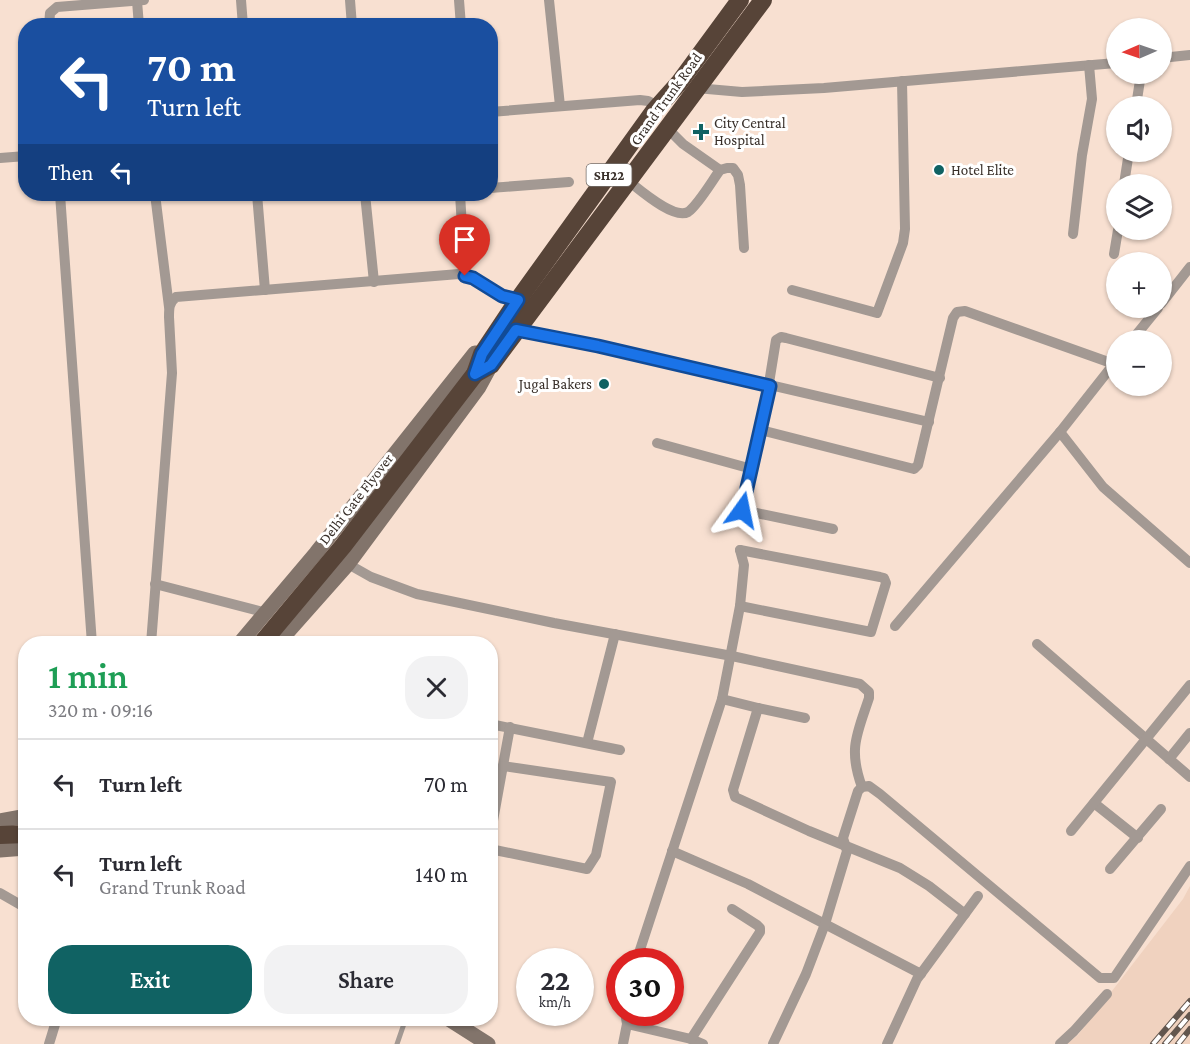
<!DOCTYPE html>
<html lang="en">
<head>
<meta charset="utf-8">
<style>
	:root { --surface:#fff; --page:#f2f2f3; --text:#2b2b33; --muted:#7c7c81; --line:#e1e1e2; --accent:#106263 }
	body { margin:0; font-family:"Crimson Pro",serif; background:var(--page); color:var(--text); height:100vh; display:flex; flex-direction:column; font-size:22px; white-space:nowrap }
	* { box-sizing:border-box; margin:0 }
	p { font-size:20px; color:var(--muted) }
	.icon { flex:none; width:33px; height:33px; fill:none; stroke:currentColor; stroke-width:2; stroke-linecap:round; stroke-linejoin:round }
	.map { position:relative; flex:1; overflow:hidden }
	.side { position:absolute; left:18px; top:636px; width:480px; height:390px; display:flex; flex-direction:column; background:var(--surface); border-radius:24px; box-shadow:0 2px 4px #0004 }
	.side>* { flex:none }
	.hud { position:absolute; left:18px; top:18px; width:480px; height:183px; border-radius:24px; box-shadow:0 2px 4px #0004; background:#1a4fa0; color:#fff; overflow:hidden }
	.needle { width:39px; rotate:268deg }
	.controls { position:absolute; left:1106px; top:18px; display:grid; gap:12px }
	.controls a { display:grid; place-items:center; width:66px; height:66px; border-radius:50%; background:var(--surface); box-shadow:0 2px 4px #0004; font-size:30px }
	.speed { position:absolute; left:516px; top:948px; display:flex; gap:12px; font-size:30px; font-weight:700; text-align:center }
	.speed>* { display:grid; place-content:center; width:78px; height:78px; border-radius:50%; background:var(--surface); box-shadow:0 2px 4px #0004; line-height:1 }
	.speed small { font-size:15px; font-weight:400 }
	.speed .limit { border:9px solid #d22; background:#fff; color:#111 }
	.pin { position:absolute; display:grid; place-items:center; width:51px; height:51px; color:#fff; margin:-62px -26px; border-radius:50% 50% 50% 0; rotate:-45deg; box-shadow:0 0 6px #0007 }
	.pin .icon { rotate:45deg }
	.me { position:absolute; width:66px; margin:-33px; rotate:12deg; stroke-linejoin:round; filter:drop-shadow(0 0 4px #0008) }
	.turn { display:flex; align-items:center; gap:21px; height:126px; padding:0 30px; font-size:27px }
	.turn .icon { width:78px; height:78px; stroke-width:2.5 }
	.turn b { display:block; font-size:42px; line-height:51px }
	.then { display:flex; align-items:center; height:57px; padding:0 30px; background:#0003; gap:12px; font-size:22px }
	.round { display:grid; place-items:center; flex:none; width:63px; height:63px; border-radius:24px; background:var(--page) }
	.overview { display:flex; align-items:center; justify-content:space-between; height:102px; padding:0 30px }
	h1 { font-size:36px; font-weight:600; line-height:45px; color:#1e9e55 }
	.action { display:flex; gap:12px; margin-top:auto; padding:12px 30px }
	.action a { flex:1; height:69px; border-radius:24px; background:var(--accent); color:#fff; font-size:24px; font-weight:600; line-height:69px; text-align:center }
	.action a+a { background:var(--page); color:var(--text) }
	ul { padding:0; list-style:none }
	li { display:flex; align-items:center; gap:18px; height:90px; padding:0 30px; border-top:2px solid var(--line) }
	li div { flex:1 }
	li b { display:block; font-size:22px }
	li em { font-style:normal }
	.map>svg:first-child { display:block }
	.built { fill:#f0d2bf }
	.lines { fill:none; stroke-linecap:round; stroke-linejoin:round }
	.lane { stroke:#a39993; stroke-width:5 }
	.street { stroke:#a39993; stroke-width:10 }
	.secondary { stroke:#82746b; stroke-width:15 }
	.highway { stroke:#574438; stroke-width:18 }
	.rail-casing { stroke:#62564e; stroke-width:6 }
	.rail { stroke:#fff; stroke-width:4; stroke-dasharray:11; stroke-linecap:butt }
	.route-casing { stroke:#114b97; stroke-width:15 }
	.route { stroke:#1a73e8; stroke-width:10 }
	.poi-dot { fill:#106263; stroke:#fff; stroke-width:2 }
	.labels { text-anchor:middle; dominant-baseline:central; stroke-width:6; stroke-linejoin:round; paint-order:stroke }
	.shield { fill:#fff; stroke:#746d69; stroke-width:1.5 }
	.shield-label { font-size:14px; font-weight:bold; fill:#382f29 }
	.street-label { font-size:15px; fill:#382f29; stroke:#fff }
	.poi-label { font-size:15px; fill:#382f29; stroke:#fff; text-anchor:start }
</style>
</head>
<body>
<div class="map">
<svg width="1190" height="1044" viewBox="0 0 1190 1044">
	<rect width="100%" height="100%" fill="#f8e0d1"/>
	<path class="built" d="M1190,886V1044H1067L1078,1035L1183,899Z"/>
	<g class="lines">
		<path class="lane" d="M397,1044L406,1018"/>
		<g class="street">
			<path d="M241,0L243,26"/>
			<path d="M350,0L352,26"/>
			<path d="M459,0L461,26"/>
			<path d="M549,0L560,106"/>
			<path d="M137,1L139,26"/>
			<path d="M49,26L50,13L57,7L144,0"/>
			<path d="M1161,58L1190,55"/>
			<path d="M696,88L742,92L824,88L1116,63"/>
			<path d="M1136,106L1141,74"/>
			<path d="M490,112L640,100L648,101L654,104V111"/>
			<path d="M667,128L683,144L720,170"/>
			<path d="M0,158L26,156"/>
			<path d="M627,180C639,189 673,220 688,212C698,205 712,181 720,170L727,168H733L738,175L740,185L744,248"/>
			<path d="M1124,184L1129,152"/>
			<path d="M490,188L569,182"/>
			<path d="M60,194L92,644"/>
			<path d="M155,194L169,307"/>
			<path d="M257,194L265,290"/>
			<path d="M365,194L374,282"/>
			<path d="M460,194L465,276"/>
			<path d="M1073,234L1082,155L1092,99L1089,65"/>
			<path d="M1114,254L1118,230"/>
			<path d="M792,290L877,313L903,243L905,229L902,81"/>
			<path d="M1161,304L1190,267"/>
			<path d="M516,330L684,365L929,422"/>
			<path d="M1132,340L1158,308"/>
			<path d="M761,430L914,469L918,465L953,318L957,312L965,311L1114,364"/>
			<path d="M1060,432L1103,487L1190,563"/>
			<path d="M657,443L752,469"/>
			<path d="M833,529L742,510L763,420L776,340L781,337L786,338L940,378"/>
			<path d="M740,550L880,577L884,578L886,583L871,632L740,606"/>
			<path d="M348,564L371,577L417,594L554,623L732,656L860,684L869,692V698C857,734 848,749 862,787"/>
			<path d="M155,584L267,613"/>
			<path d="M895,626L1060,432L1116,361"/>
			<path d="M151,644L172,373L169,317C169,308 169,303 176,297L459,274C480,280 496,295 518,300"/>
			<path d="M1037,644L1190,777"/>
			<path d="M722,699L758,708"/>
			<path d="M805,718L758,708L733,790L735,797L809,831L900,868L929,886L965,914"/>
			<path d="M490,724L620,750"/>
			<path d="M587,743L615,634"/>
			<path d="M1169,759L1190,733"/>
			<path d="M1094,803L1138,838"/>
			<path d="M1071,831L1190,685"/>
			<path d="M490,837L510,727"/>
			<path d="M490,849L587,869L596,855L611,782L503,766"/>
			<path d="M672,851L748,884L921,974"/>
			<path d="M1110,869L1161,809"/>
			<path d="M0,893L26,908"/>
			<path d="M636,962L722,699L740,606L744,565L740,550"/>
			<path d="M627,1024L691,1039L703,1044"/>
			<path d="M691,1039L760,932V928L757,925L732,909"/>
			<path d="M49,1044L57,1018"/>
			<path d="M623,1044L627,1024L625,1012"/>
			<path d="M773,1044L806,974L825,924L847,851L843,838L858,791L862,787L869,786L880,794L1100,978H1114L1190,866"/>
			<path d="M887,1044L917,979L978,896"/>
			<path d="M1060,1044L1074,1031L1107,994"/>
		</g>
		<g class="secondary">
			<path d="M239,644L316,553L475,353L482,354"/>
			<path d="M277,644L348,564L479,387L491,365"/>
			<path d="M0,821L26,816"/>
			<path d="M0,850L26,848"/>
			<path d="M447,1018L488,1044"/>
		</g>
		<g class="highway">
			<path d="M475,374L491,365L763,0"/>
			<path d="M261,644L343,546L475,374L482,354L518,300L654,111L679,83L740,0"/>
			<path d="M0,835L26,834"/>
		</g>
		<defs>
			<g id="rail">
				<path d="M1153,1044L1190,1001"/>
				<path d="M1165,1044L1190,1015"/>
				<path d="M1178,1044L1190,1029"/>
			</g>
		</defs>
		<use href="#rail" class="rail-casing"/>
		<use href="#rail" class="rail"/>
	</g>
	<g class="lines">
		<defs>
			<path id="route" d="M465,276L473,278L502,296L518,300L482,354L475,374L491,365L516,330L598,346L770,386L742,510"/>
		</defs>
		<use href="#route" class="route-casing"/>
		<use href="#route" class="route"/>
	</g>
	<g class="poi-dot">
		<path d="M698 123h6v6h6v6h-6v6h-6v-6h-6v-6h6z"/>
		<circle cx="939" cy="170" r="6"/>
		<circle cx="604" cy="384" r="6"/>
	</g>
	<g class="labels">
		<rect class="shield" x="586.5" y="164" width="45" height="22" rx="4.5"/>
		<g class="shield-label">
			<text x="609" y="175">SH22</text>
		</g>
		<g class="street-label">
			<text transform="translate(666 99) rotate(-54)">Grand Trunk Road</text>
			<text transform="translate(356 499) rotate(-52)">Delhi Gate Flyover</text>
		</g>
		<g class="poi-label">
			<text x="714" y="123">City Central<tspan x="714" dy="17">Hospital</tspan></text>
			<text x="951" y="170">Hotel Elite</text>
			<text x="592" y="384" text-anchor="end">Jugal Bakers</text>
		</g>
	</g>
</svg>
<div class="controls">
<a><svg class="needle" viewBox="-14 -14 28 28"><path d="M0-13l5 13h-10z" fill="#e53935"/><path d="M0 13l5-13h-10z" fill="#7c7c81"/></svg></a>
<a><svg class="icon" aria-label="sound" viewBox="0 0 24 24"><path d="M4 9h4l5-4v14l-5-4H4zM17 9q2 3 0 6"/></svg></a>
<a><svg class="icon" aria-label="layers" viewBox="0 0 24 24"><path d="M12 4l9 5-9 5-9-5zM3 14l9 5 9-5"/></svg></a>
<a>+</a>
<a>−</a>
</div>
<div class="speed"><div>22<small>km/h</small></div><div class="limit">30</div></div>
<div class="pin" style="left:465px;top:276px;background:#d93025"><svg class="icon" aria-label="arrive" viewBox="0 0 24 24"><path d="M6 21V4h12l-3 4 3 4H6"/></svg></div>
<svg class="me" style="left:742px;top:510px" viewBox="-20 -20 40 40"><path d="M0-17L14 15 0 8-14 15z" fill="#1a73e8" stroke="#fff" stroke-width="4"/></svg>
<div class="hud">
<div class="turn"><svg class="icon" aria-label="left" viewBox="0 0 24 24"><path d="M17 20v-9H6M10 6l-5 5 5 5"/></svg><div><b>70 m</b>Turn left</div></div>
<div class="then">Then<svg class="icon" aria-label="left" viewBox="0 0 24 24"><path d="M17 20v-9H6M10 6l-5 5 5 5"/></svg></div>
</div>
<section class="side">
<div class="overview"><div><h1>1 min</h1><p>320 m · 09:16</p></div><a class="round"><svg class="icon" aria-label="close" viewBox="0 0 24 24"><path d="M6 6l12 12M18 6L6 18"/></svg></a></div>
<ul>
<li><svg class="icon" aria-label="left" viewBox="0 0 24 24"><path d="M17 20v-9H6M10 6l-5 5 5 5"/></svg><div><b>Turn left</b></div><em>70 m</em></li>
<li><svg class="icon" aria-label="left" viewBox="0 0 24 24"><path d="M17 20v-9H6M10 6l-5 5 5 5"/></svg><div><b>Turn left</b><p>Grand Trunk Road</p></div><em>140 m</em></li>
</ul>
<div class="action"><a>Exit</a><a>Share</a></div>
</section>
</div>
</body>
</html>
